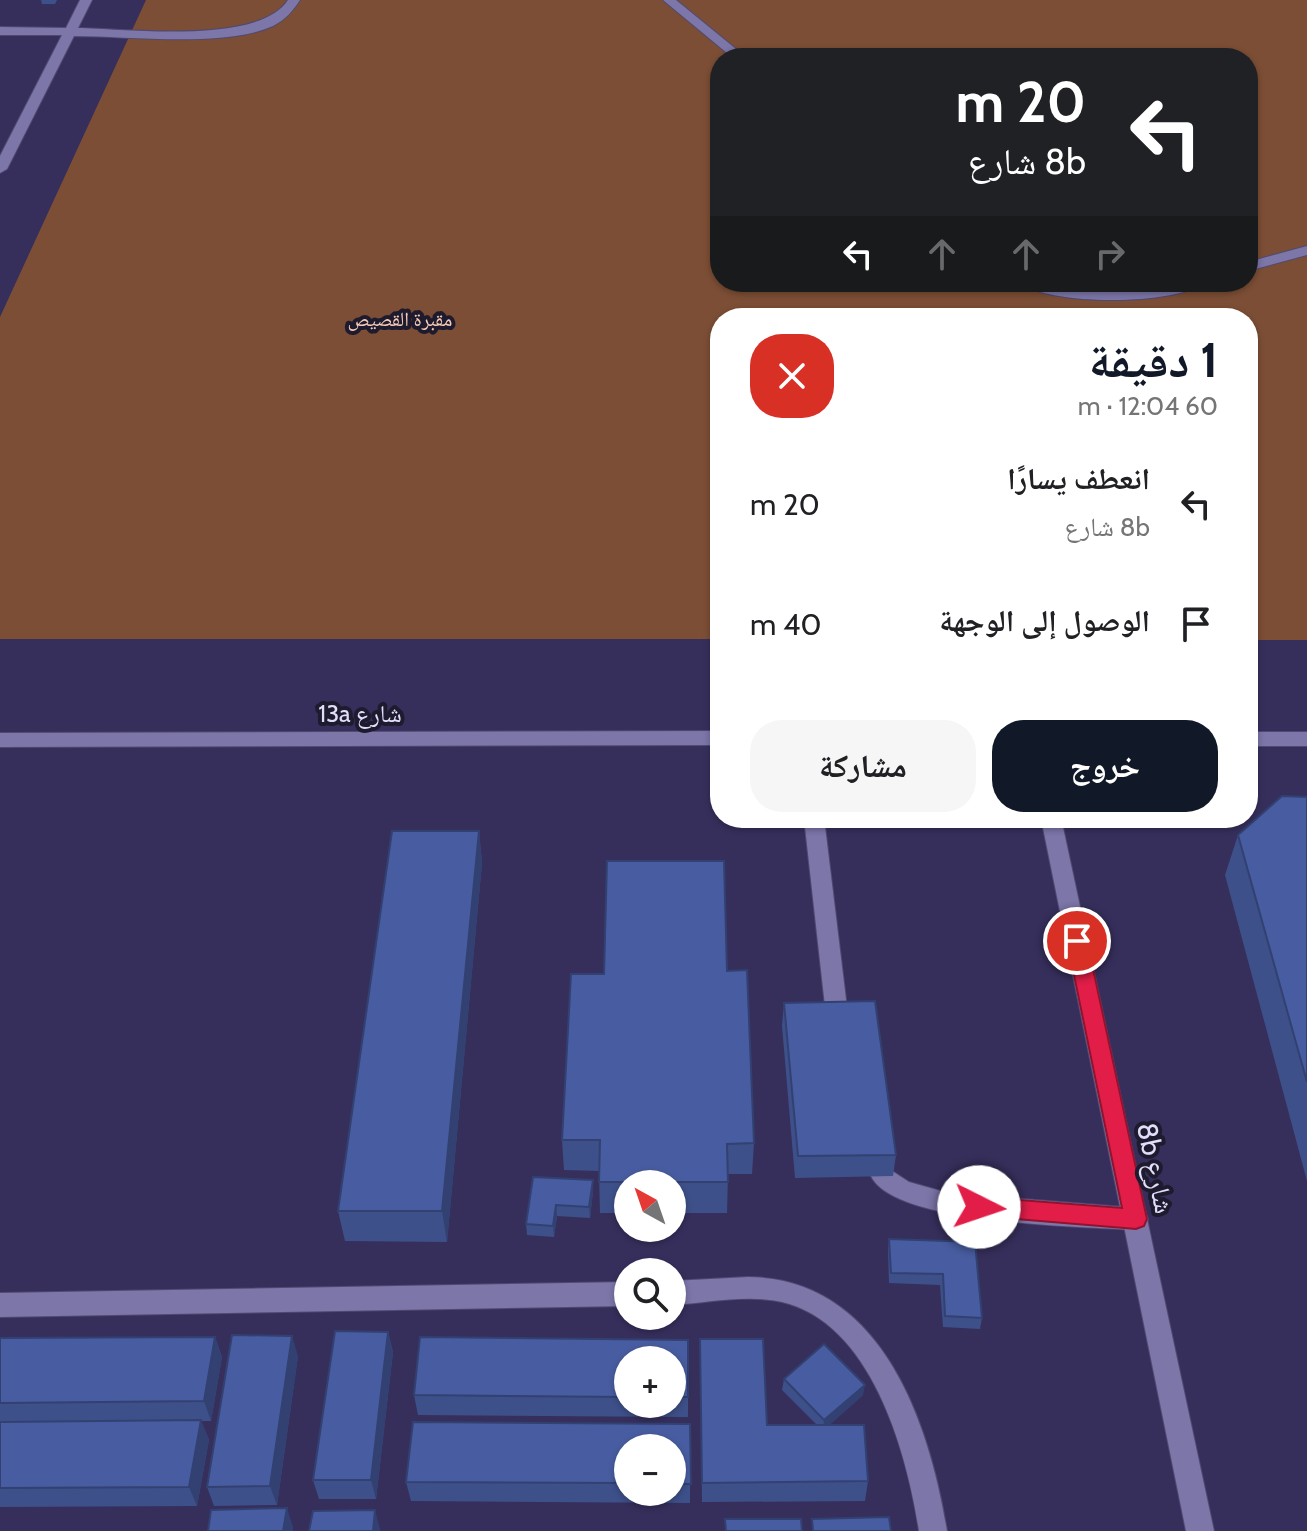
<!DOCTYPE html>
<html lang="ar">
<head>
<meta charset="utf-8">
<style>
	:root { --surface:#fff; --page:#f6f6f6; --text:#202124; --muted:#757577; --accent:#111827 }
	body { margin:0; font-family:Cabin,"Noto Naskh Arabic",sans-serif; background:var(--page); color:var(--text); direction:rtl; height:100vh; display:flex; flex-direction:column; font-size:30px; white-space:nowrap }
	* { box-sizing:border-box; margin:0 }
	p { font-size:26px; color:var(--muted) }
	.icon { flex:none; width:44px; height:44px; fill:none; stroke:currentColor; stroke-width:2; stroke-linecap:round; stroke-linejoin:round }
	.map { position:relative; flex:1; overflow:hidden; direction:ltr }
	.drawer { position:absolute; left:710px; top:308px; width:548px; height:520px; display:flex; flex-direction:column; background:var(--surface); border-radius:32px; box-shadow:0 2px 6px #0004; direction:rtl }
	.drawer>* { flex:none }
	.guide { position:absolute; left:710px; top:48px; width:548px; height:244px; border-radius:32px; box-shadow:0 2px 6px #0004; direction:rtl; background:#202124; color:#fff; overflow:hidden }
	.needle { width:52px; rotate:320deg }
	.fabs { position:absolute; left:614px; top:1170px; display:grid; gap:16px }
	.fabs a { display:grid; place-items:center; width:72px; height:72px; border-radius:50%; background:var(--surface); box-shadow:0 2px 6px #0004; font-size:40px }
	.pin { position:absolute; display:grid; place-items:center; width:68px; height:68px; color:#fff; margin:-34px; border:4px solid #fff; border-radius:50%; box-shadow:0 2px 8px #0007 }
	.me { position:absolute; width:88px; margin:-44px; rotate:94deg; stroke-linejoin:round; filter:drop-shadow(0 0 6px #0008) }
	.turn { display:flex; align-items:center; gap:28px; height:168px; padding:0 40px; font-size:36px }
	.turn .icon { width:104px; height:104px; stroke-width:2.5 }
	.turn b { display:block; font-size:56px; line-height:68px }
	.lanes { display:flex; align-items:center; height:76px; padding:0 40px; background:#0003; justify-content:center; gap:40px; direction:ltr }
	.lanes .off { opacity:.35 }
	.round { display:grid; place-items:center; flex:none; width:84px; height:84px; border-radius:32px; background:var(--page) }
	.headline { display:flex; align-items:center; justify-content:space-between; height:136px; padding:0 40px }
	h1 { font-size:48px; font-weight:700; line-height:60px; color:var(--accent) }
	.cta { display:flex; gap:16px; margin-top:auto; padding:16px 40px }
	.cta a { flex:1; height:92px; border-radius:32px; background:var(--accent); color:#fff; font-size:32px; font-weight:700; line-height:92px; text-align:center }
	.cta a+a { background:var(--page); color:var(--text) }
	ul { padding:0; list-style:none }
	li { display:flex; align-items:center; gap:24px; height:120px; padding:0 40px }
	li div { flex:1 }
	li b { display:block; font-size:30px }
	li em { font-style:normal }
	.map>svg:first-child { display:block }
	.green { fill:#7c4e35; fill-rule:evenodd }
	.lines { fill:none; stroke-linecap:round; stroke-linejoin:round }
	.lane-casing { stroke:#514970; stroke-width:2 }
	.street-casing { stroke:#514970; stroke-width:2 }
	.lane { fill:#7c76a9; fill-rule:evenodd }
	.street { fill:#7c76a9; fill-rule:evenodd }
	.wall { fill:#3e508a; fill-rule:evenodd }
	.shaded-wall { fill:#324171 }
	.building { fill:#485da1; stroke:#324171; stroke-width:2 }
	.route { fill:#e11d48; stroke:#92132f; stroke-width:2 }
	.labels { text-anchor:middle; dominant-baseline:central; stroke-width:8; stroke-linejoin:round; paint-order:stroke }
	.far-park-label { font-size:20px; fill:#f5cbb5; stroke:#1e1b2f }
	.street-label { font-size:24px; fill:#e0defa; stroke:#1e1b2f }
	.near-street-label { font-size:28px; fill:#e0defa; stroke:#1e1b2f }
</style>
</head>
<body>
<div class="map">
<svg width="1307" height="1531" viewBox="0 0 1307 1531">
	<rect width="100%" height="100%" fill="#362f5c"/>
	<path class="green" d="M146,0H1307V640H1248V318H720V639H0V317ZM720,58H1248V282H720Z"/>
	<g class="lines">
		<defs>
			<g id="lane">
				<path d="M80,0H92L78,28C128,29 259,45 288,0H300C293,11 285,20 273,26C224,48 129,36 74,36L7,169L0,173V156L62,35H0V27L66,28Z"/>
				<path d="M663,0H676L747,58H733Z"/>
				<path d="M1307,246V255L1248,271V262Z"/>
				<path d="M1019,282L1112,292L1181,282H1205C1177,306 1047,306 1019,282Z"/>
				<path d="M804,818H824L849,1024L846,1030L838,1033L830,1030L827,1024Z"/>
				<path d="M883,1165L909,1182L948,1193L1136,1208L1145,1211L1148,1219L1145,1227L1136,1230C1083,1226 894,1225 871,1176L874,1169Z"/>
				<path d="M748,1277C881,1278 929,1421 947,1531H919C907,1453 872,1323 782,1302C747,1294 707,1303 672,1305V1281Z"/>
				<path d="M628,1282V1306L0,1317V1293Z"/>
			</g>
			<g id="street">
				<path d="M720,731V745L0,747V733Z"/>
				<rect x="1248" y="732" width="59" height="14"/>
				<path d="M1041,818H1061L1214,1531H1186Z"/>
			</g>
		</defs>
		<use href="#lane" class="lane-casing"/>
		<use href="#street" class="street-casing"/>
		<use href="#lane" class="lane"/>
		<use href="#street" class="street"/>
	</g>
	<g class="wall">
		<path d="M41,0H57L55,4H42Z"/>
		<path d="M1307,797V1181L1225,875L1238,835Z"/>
		<path d="M479,831L482,863L447,1242L345,1241L338,1211Z"/>
		<path d="M727,971L754,1143L752,1174H728L727,1213H672V1184H628V1213H600L599,1171L564,1170L562,1140L604,974Z"/>
		<path d="M784,1003L896,1155L893,1176L795,1178L782,1026Z"/>
		<path d="M533,1177L593,1191L590,1218L557,1216L554,1237L527,1235L526,1224Z"/>
		<path d="M889,1239L975,1242L982,1318L980,1329L943,1327L940,1285L889,1283L888,1250Z"/>
		<path d="M388,1332L393,1352L376,1499H319L313,1480Z"/>
		<path d="M215,1337L222,1357L211,1421H201L209,1440L197,1506L0,1507V1338Z"/>
		<path d="M420,1337L688,1340V1417L418,1415L414,1395ZM628,1360H672V1404H628Z"/>
		<path d="M700,1339L767,1425H817L782,1390L784,1379L863,1395L829,1425L868,1481L865,1501L702,1502Z"/>
		<path d="M298,1356L277,1505L214,1506L207,1487Z"/>
		<path d="M413,1422L690,1424V1503L411,1501L406,1482ZM628,1448H672V1492H628Z"/>
	</g>
	<g class="shaded-wall">
		<path d="M479,831L482,863L447,1242L442,1211Z"/>
		<path d="M593,1180V1191L590,1218L589,1207Z"/>
		<path d="M556,1205L557,1216L554,1237L553,1226Z"/>
		<path d="M388,1332L393,1352L376,1499L371,1480Z"/>
		<path d="M292,1336L298,1356L277,1505L270,1486Z"/>
		<path d="M215,1337L222,1357L211,1421L204,1401Z"/>
		<path d="M865,1385L863,1395L823,1431L824,1420Z"/>
		<path d="M201,1420L209,1440L197,1506L189,1487Z"/>
		<path d="M287,1508L293,1527V1531H283Z"/>
		<path d="M375,1510L380,1529V1531H373Z"/>
	</g>
	<g class="building">
		<path d="M1282,796L1307,797V1082L1238,835Z"/>
		<path d="M392,831H479L442,1211H338Z"/>
		<path d="M607,861H724L727,971L747,970L754,1143L727,1144L728,1182H599L600,1140H562L571,974H604Z"/>
		<path d="M875,1001L896,1155L798,1156L784,1003Z"/>
		<path d="M533,1177L593,1180L589,1207L556,1205L553,1226L526,1224Z"/>
		<path d="M889,1239L975,1242L982,1318L945,1316L943,1274L891,1273Z"/>
		<path d="M335,1331L388,1332L371,1480H313Z"/>
		<path d="M232,1335L292,1336L270,1486L207,1487Z"/>
		<path d="M215,1337L204,1401L0,1403V1338Z"/>
		<path d="M420,1337L688,1340V1397H672V1360H628V1397L414,1395Z"/>
		<path d="M700,1339H763L767,1425H864L868,1481L702,1483Z"/>
		<path d="M824,1344L865,1385L824,1420L784,1379Z"/>
		<path d="M201,1420L189,1487L0,1488V1422Z"/>
		<path d="M413,1422L690,1424L691,1484H672V1448H628V1483L406,1482Z"/>
		<path d="M287,1508L283,1531H208L211,1510Z"/>
		<path d="M375,1510L373,1531H309L313,1511Z"/>
		<path d="M889,1517L891,1531H813L812,1519Z"/>
		<path d="M725,1519H801L802,1531H726Z"/>
	</g>
	<path class="route" d="M1077,934L1087,941L1147,1219L1144,1226L1136,1229L979,1216L971,1214L968,1207L971,1200L979,1197L1122,1208L1067,941Z"/>
	<g class="labels">
		<g class="far-park-label">
			<text x="400" y="319">مقبرة القصيص</text>
		</g>
		<g class="street-label">
			<text x="360" y="713">13a شارع</text>
		</g>
		<g class="near-street-label">
			<text transform="translate(1156 1168) rotate(78)">8b شارع</text>
		</g>
	</g>
</svg>
<div class="fabs">
<a><svg class="needle" viewBox="-14 -14 28 28"><path d="M0-13l5 13h-10z" fill="#e53935"/><path d="M0 13l5-13h-10z" fill="#757577"/></svg></a>
<a><svg class="icon" aria-label="search" viewBox="0 0 24 24"><circle cx="10" cy="10" r="6"/><path d="M15 15l6 6"/></svg></a>
<a>+</a>
<a>−</a>
</div>
<div class="pin" style="left:1077px;top:941px;background:#d93025"><svg class="icon" aria-label="arrive" viewBox="0 0 24 24"><path d="M6 21V4h12l-3 4 3 4H6"/></svg></div>
<svg class="me" style="left:979px;top:1207px" viewBox="-20 -20 40 40"><circle r="19" fill="#fff"/><path d="M0-13L10 11 0 6-10 11z" fill="#e11d48"/></svg>
<div class="guide">
<div class="turn"><svg class="icon" aria-label="left" viewBox="0 0 24 24"><path d="M17 20v-9H6M10 6l-5 5 5 5"/></svg><div><b>20 m</b>8b شارع</div></div>
<div class="lanes"><svg class="icon" aria-label="left" viewBox="0 0 24 24"><path d="M17 20v-9H6M10 6l-5 5 5 5"/></svg><svg class="icon off" aria-label="ahead" viewBox="0 0 24 24"><path d="M12 20V5M6 11l6-6 6 6"/></svg><svg class="icon off" aria-label="ahead" viewBox="0 0 24 24"><path d="M12 20V5M6 11l6-6 6 6"/></svg><svg class="icon off" aria-label="right" viewBox="0 0 24 24"><path d="M7 20v-9h11M14 6l5 5-5 5"/></svg></div>
</div>
<section class="drawer">
<div class="headline"><div><h1>1 دقيقة</h1><p>60 m · 12:04</p></div><a class="round" style="background:#d93025;color:#fff"><svg class="icon" aria-label="close" viewBox="0 0 24 24"><path d="M6 6l12 12M18 6L6 18"/></svg></a></div>
<ul>
<li><svg class="icon" aria-label="left" viewBox="0 0 24 24"><path d="M17 20v-9H6M10 6l-5 5 5 5"/></svg><div><b>انعطف يسارًا</b><p>8b شارع</p></div><em>20 m</em></li>
<li><svg class="icon" aria-label="arrive" viewBox="0 0 24 24"><path d="M6 21V4h12l-3 4 3 4H6"/></svg><div><b>الوصول إلى الوجهة</b></div><em>40 m</em></li>
</ul>
<div class="cta"><a>خروج</a><a>مشاركة</a></div>
</section>
</div>
</body>
</html>
